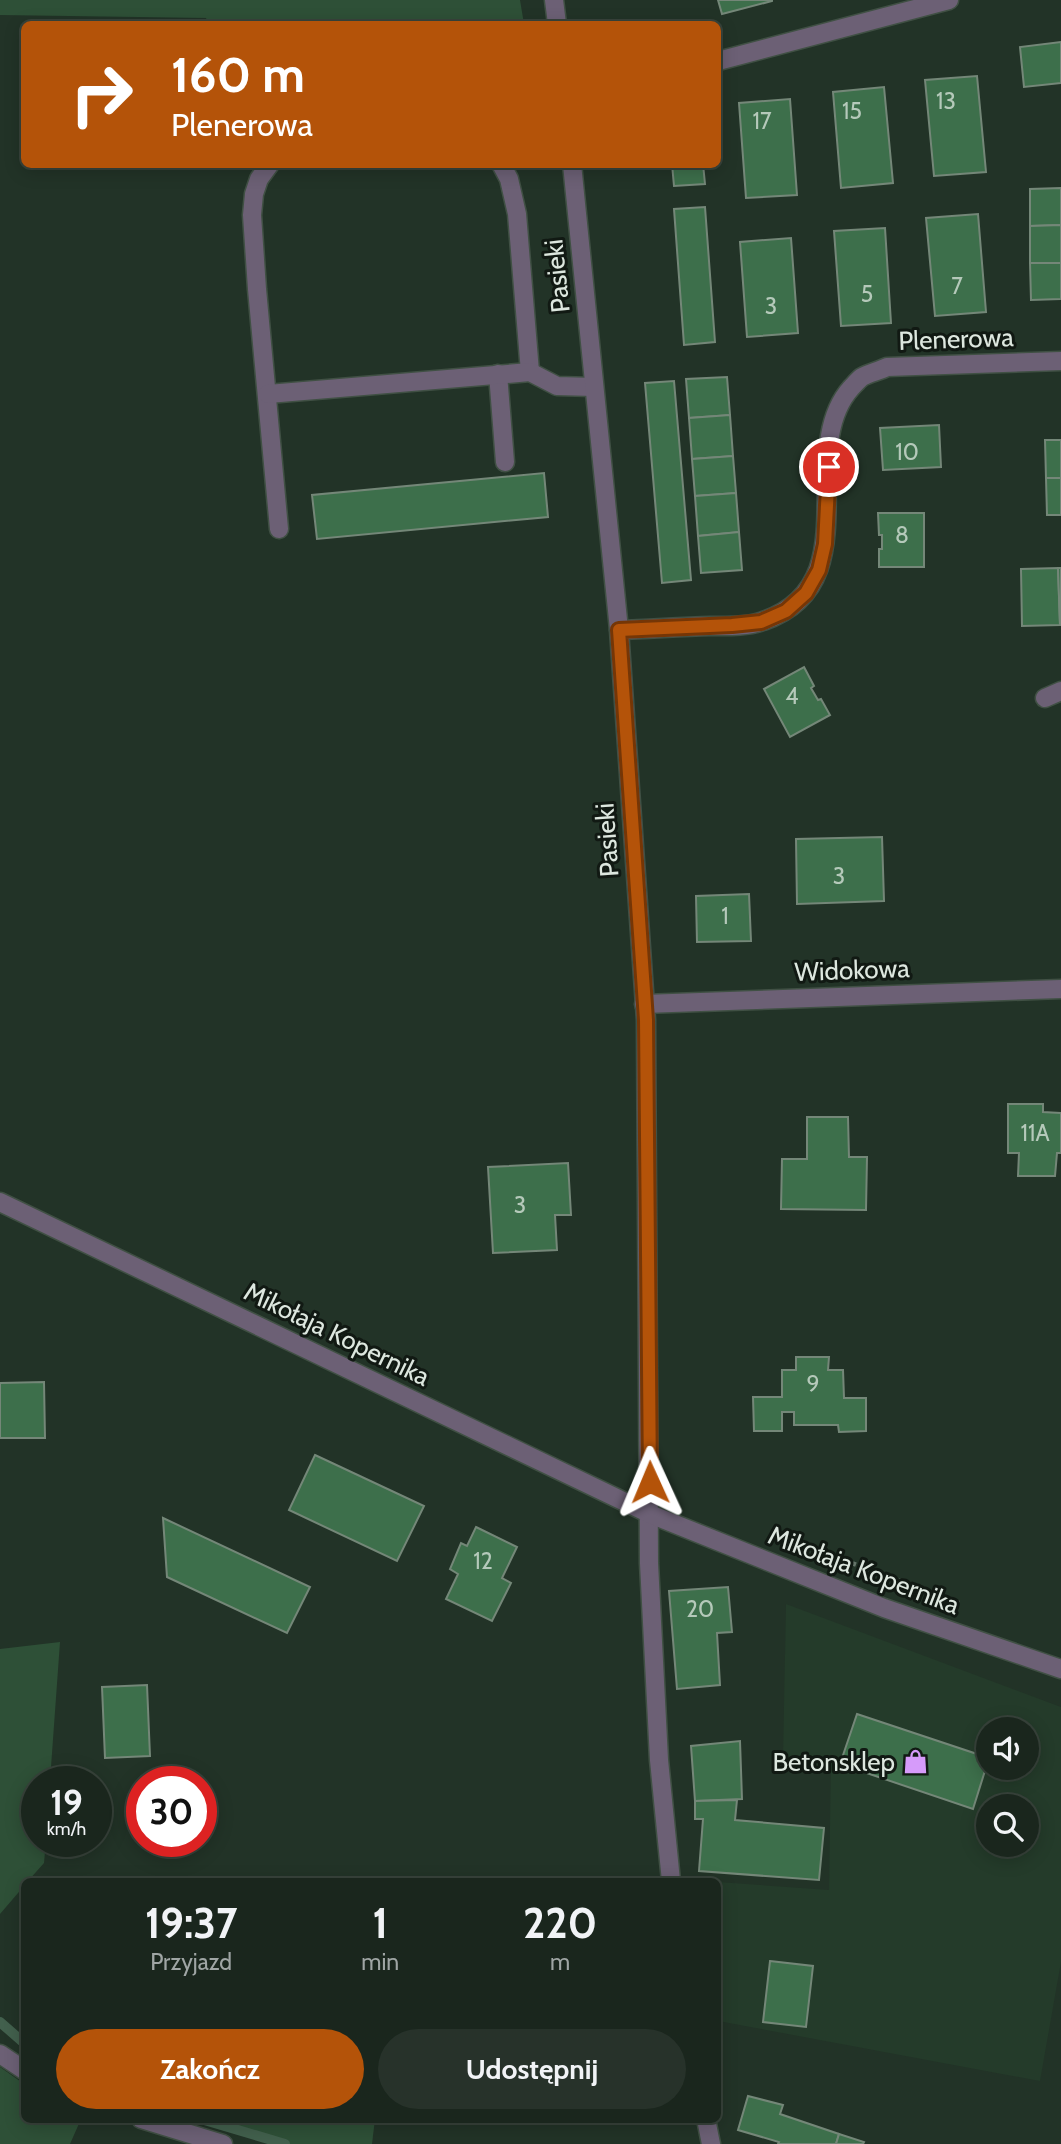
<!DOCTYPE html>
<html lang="pl">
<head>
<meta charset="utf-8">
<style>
	:root { --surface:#1a261d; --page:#27322a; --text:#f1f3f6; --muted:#9fa5a4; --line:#38433b; --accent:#b45309 }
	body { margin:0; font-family:Cabin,sans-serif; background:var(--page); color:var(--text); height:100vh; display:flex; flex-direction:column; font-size:26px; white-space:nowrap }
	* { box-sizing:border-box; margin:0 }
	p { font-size:23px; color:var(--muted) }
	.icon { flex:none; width:38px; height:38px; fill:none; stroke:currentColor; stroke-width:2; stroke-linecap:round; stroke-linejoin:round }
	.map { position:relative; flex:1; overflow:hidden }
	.side { position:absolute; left:21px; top:1878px; width:700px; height:245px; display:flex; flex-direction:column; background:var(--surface); border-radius:10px; box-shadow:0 4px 18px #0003,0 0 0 2px var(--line) }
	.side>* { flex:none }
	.guide { position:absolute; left:21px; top:21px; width:700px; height:147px; border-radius:10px; box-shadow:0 4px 18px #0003,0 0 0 2px var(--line); background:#b45309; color:#fff; overflow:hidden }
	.tools { position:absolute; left:976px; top:1717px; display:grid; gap:14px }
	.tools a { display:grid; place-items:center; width:63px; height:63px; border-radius:50%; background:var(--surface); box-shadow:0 4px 18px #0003,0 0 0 2px var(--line); font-size:35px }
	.speed { position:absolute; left:21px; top:1766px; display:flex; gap:14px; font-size:35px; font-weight:700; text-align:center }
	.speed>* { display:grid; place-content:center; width:91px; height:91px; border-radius:50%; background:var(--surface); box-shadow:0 4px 18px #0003,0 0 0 2px var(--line); line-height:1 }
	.speed small { font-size:18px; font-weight:400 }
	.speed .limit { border:10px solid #d22; background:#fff; color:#111 }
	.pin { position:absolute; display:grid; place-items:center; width:60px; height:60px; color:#fff; margin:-30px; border:4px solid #fff; border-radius:50%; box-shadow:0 2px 7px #0007 }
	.me { position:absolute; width:77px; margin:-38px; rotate:359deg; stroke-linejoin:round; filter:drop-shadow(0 0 5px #0008) }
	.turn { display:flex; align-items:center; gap:24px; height:147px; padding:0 35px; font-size:32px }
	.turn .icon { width:91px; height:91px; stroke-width:2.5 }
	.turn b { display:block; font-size:49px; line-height:60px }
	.eta { display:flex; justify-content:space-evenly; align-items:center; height:119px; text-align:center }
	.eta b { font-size:42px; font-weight:700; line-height:49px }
	.button { display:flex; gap:14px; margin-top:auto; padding:14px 35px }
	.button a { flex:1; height:80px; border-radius:42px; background:var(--accent); color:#fff; font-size:28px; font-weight:700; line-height:80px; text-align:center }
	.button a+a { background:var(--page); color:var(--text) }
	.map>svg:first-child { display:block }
	.built { fill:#243b2a; fill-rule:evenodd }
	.green { fill:#2e5037 }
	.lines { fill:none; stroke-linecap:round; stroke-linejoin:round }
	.stream { stroke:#42604d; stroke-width:10 }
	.building { fill:#3d6f4b; stroke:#748778; stroke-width:2 }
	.service-casing { stroke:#405044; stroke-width:21 }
	.minor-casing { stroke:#405044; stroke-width:21 }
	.tertiary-casing { stroke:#405044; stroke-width:21 }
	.path { stroke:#657469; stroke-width:4.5; stroke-dasharray:3.5 3.5; stroke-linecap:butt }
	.service { stroke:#6c6075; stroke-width:18 }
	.minor { stroke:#6c6075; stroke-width:18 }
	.tertiary { stroke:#6c6075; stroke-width:18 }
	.route-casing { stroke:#753606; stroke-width:18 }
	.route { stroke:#b45309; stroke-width:12 }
	.labels { text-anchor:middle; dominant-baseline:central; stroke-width:6; stroke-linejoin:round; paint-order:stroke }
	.number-label { font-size:23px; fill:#b5c9ba }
	.street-label { font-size:26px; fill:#dde7df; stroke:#111913 }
	.poi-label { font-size:26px; fill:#dde7df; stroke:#111913; text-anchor:end }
</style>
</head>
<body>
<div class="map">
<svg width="1061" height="2144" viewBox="0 0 1061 2144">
	<rect width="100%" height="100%" fill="#223327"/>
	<path class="built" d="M786,1604L1061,1707V1962L1040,2081L718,2021V1882L829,1890L831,1762L783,1758ZM989,1729H1027V1768H989ZM989,1806H1027V1844H989Z"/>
	<g class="green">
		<path d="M0,0H520L524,24H208L206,18L0,15Z"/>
		<path d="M60,1642L50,1781L37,1782V1841H46L44,1863L28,1881H24V1886L0,1914V1649Z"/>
		<path d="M0,2067L24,2084V2119H81L70,2144H0Z"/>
		<path d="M215,2119H375L372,2144H289L215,2122Z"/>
	</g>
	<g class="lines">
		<g class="stream">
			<path d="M0,2022L24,2043"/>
			<path d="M201,2119L285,2144"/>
		</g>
	</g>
	<g class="building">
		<path d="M718,0H772V1L722,14Z"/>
		<path d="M1061,42V83L1024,87L1020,47Z"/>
		<path d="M977,76L986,172L934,176L925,80Z"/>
		<path d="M884,87L893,183L841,188L833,92Z"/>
		<path d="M790,99L797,195L746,198L739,103Z"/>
		<path d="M672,164H703L705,184L674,186Z"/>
		<path d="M1061,188V225L1030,226V189Z"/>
		<path d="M705,207L715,342L684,345L674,209Z"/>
		<path d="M978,214L986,312L935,316L926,218Z"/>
		<path d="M1061,225V263H1030V226Z"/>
		<path d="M885,228L891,323L841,326L834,231Z"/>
		<path d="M791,238L798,333L747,337L740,242Z"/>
		<path d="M1030,263H1061V299L1031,300Z"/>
		<path d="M727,377L730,415L689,418L686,379Z"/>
		<path d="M674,381L691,580L662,583L645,383Z"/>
		<path d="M730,415L733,456L692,459L689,418Z"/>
		<path d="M939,425L941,467L883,470L880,428Z"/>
		<path d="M1045,440H1061V478H1046Z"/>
		<path d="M733,456L736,493L695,496L692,459Z"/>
		<path d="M544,473L548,517L317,539L312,495Z"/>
		<path d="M1046,478H1061V515H1047Z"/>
		<path d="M736,493L739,532L698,536L695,496Z"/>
		<path d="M878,513H924V567H879V549H882V535H879Z"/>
		<path d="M739,532L742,570L701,573L698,536Z"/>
		<path d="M1058,568L1060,625L1022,626L1021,569Z"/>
		<path d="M1058,568H1061V625H1060Z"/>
		<path d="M804,667L814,686L811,688L818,700L821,699L830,715L790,737L764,689Z"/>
		<path d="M882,837L884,901L797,904L796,839Z"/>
		<path d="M749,894L751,941L697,942L696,896Z"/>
		<path d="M1008,1104H1043V1112L1061,1113V1153H1057L1055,1176H1018L1019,1153H1008Z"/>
		<path d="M807,1117H848L849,1157H867L866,1210L781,1209L782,1159H807Z"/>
		<path d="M568,1163L571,1215H555L557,1250L493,1253L488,1167Z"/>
		<path d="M796,1357H829L828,1370H843L844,1398H866V1431L839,1432L838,1425H794V1412H782V1431H754L753,1397H782V1370H796Z"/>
		<path d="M44,1382L45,1438H0V1383Z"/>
		<path d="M315,1455L424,1506L397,1561L289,1510Z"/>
		<path d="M163,1518L310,1587L287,1633L167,1577Z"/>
		<path d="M476,1527L517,1547L502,1578L511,1583L492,1621L446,1599L458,1574L450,1569L461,1543L467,1546Z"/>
		<path d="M728,1587L732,1632L717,1633L720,1685L677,1689L669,1591Z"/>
		<path d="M147,1685L150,1756L105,1758L102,1687Z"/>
		<path d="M857,1714L989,1758L973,1809L840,1764Z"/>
		<path d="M740,1741L742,1799L695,1801L691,1746Z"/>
		<path d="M737,1800L735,1820L824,1828L819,1880L699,1871L703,1819H695V1801Z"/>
		<path d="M770,1961L813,1966L806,2027L763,2022Z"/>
		<path d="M748,2096L783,2105L780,2114L839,2134L836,2144H778L779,2142L738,2130Z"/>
		<path d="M839,2134L864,2142L863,2144H836Z"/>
	</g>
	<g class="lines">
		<defs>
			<g id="service">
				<path d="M718,61L949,0"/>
				<path d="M270,164L259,179L254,194L252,215L257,289L279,529"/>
				<path d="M501,164L509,179L517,214L530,372"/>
				<path d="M498,374L505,462"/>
				<path d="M268,394L530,372L557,386L594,387"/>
				<path d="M619,630C649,629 679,627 710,626C726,626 747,627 763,621C872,584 794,452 851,388C854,385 858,380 862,377C869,373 879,371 887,367L1061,361"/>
				<path d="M1045,698L1061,691"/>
				<path d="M644,1004L1061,989"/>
			</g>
			<g id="minor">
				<path d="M554,0L557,24"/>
				<path d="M572,164L619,630L646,1020L649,1563L659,1760L671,1881"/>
				<path d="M0,2054L24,2070"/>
				<path d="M141,2119L223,2144"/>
				<path d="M706,2119L711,2144"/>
			</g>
			<path id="tertiary" d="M0,1202L650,1514L884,1608L1061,1669"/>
		</defs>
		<use href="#service" class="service-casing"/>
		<use href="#minor" class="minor-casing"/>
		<use href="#tertiary" class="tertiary-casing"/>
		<path class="path" d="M833,1556L959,1603"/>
		<use href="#service" class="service"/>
		<use href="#minor" class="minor"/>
		<use href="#tertiary" class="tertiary"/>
	</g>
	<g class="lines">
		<defs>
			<path id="route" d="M650,1482L646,1020L619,630L732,625L761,622L786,611L806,593L819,570L825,544L829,467"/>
		</defs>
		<use href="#route" class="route-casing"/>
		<use href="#route" class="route"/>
	</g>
	<defs>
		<symbol id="shop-bare" viewBox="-9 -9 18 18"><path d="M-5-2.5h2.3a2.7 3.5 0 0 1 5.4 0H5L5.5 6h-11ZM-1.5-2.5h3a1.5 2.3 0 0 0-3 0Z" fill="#d69bfa" stroke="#111913" stroke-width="2.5" paint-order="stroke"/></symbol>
	</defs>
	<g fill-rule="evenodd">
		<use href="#shop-bare" x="898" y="1744" width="35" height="35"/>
	</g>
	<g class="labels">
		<g class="number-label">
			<text x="946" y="101">13</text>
			<text x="852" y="111">15</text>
			<text x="762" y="121">17</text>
			<text x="957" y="286">7</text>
			<text x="867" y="294">5</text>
			<text x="771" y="306">3</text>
			<text x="907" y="452">10</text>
			<text x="902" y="535">8</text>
			<text x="792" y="696">4</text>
			<text x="839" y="876">3</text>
			<text x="725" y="916">1</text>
			<text x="1035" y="1133">11A</text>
			<text x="520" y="1205">3</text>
			<text x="813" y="1384">9</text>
			<text x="483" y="1561">12</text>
			<text x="700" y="1609">20</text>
		</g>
		<g class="street-label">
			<text transform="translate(557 276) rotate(-96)">Pasieki</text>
			<text transform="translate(956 339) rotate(-2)">Plenerowa</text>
			<text transform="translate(607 840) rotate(-94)">Pasieki</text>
			<text transform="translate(852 970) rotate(-2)">Widokowa</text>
			<text transform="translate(337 1334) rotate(26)">Mikołaja Kopernika</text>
			<text transform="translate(864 1570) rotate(21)">Mikołaja Kopernika</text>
		</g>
		<g class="poi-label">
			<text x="895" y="1762">Betonsklep</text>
		</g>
	</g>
</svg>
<div class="tools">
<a><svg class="icon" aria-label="sound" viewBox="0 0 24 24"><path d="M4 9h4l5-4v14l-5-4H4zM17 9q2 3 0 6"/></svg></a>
<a><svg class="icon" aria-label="search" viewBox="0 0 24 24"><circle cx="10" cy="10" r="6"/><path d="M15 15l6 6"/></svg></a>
</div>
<div class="speed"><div>19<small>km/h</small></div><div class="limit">30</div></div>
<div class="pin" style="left:829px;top:467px;background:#d93025"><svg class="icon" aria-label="arrive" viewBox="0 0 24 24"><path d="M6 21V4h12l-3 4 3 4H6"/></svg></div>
<svg class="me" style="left:650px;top:1482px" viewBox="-20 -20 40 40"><path d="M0-17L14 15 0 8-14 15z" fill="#b45309" stroke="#fff" stroke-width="4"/></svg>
<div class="guide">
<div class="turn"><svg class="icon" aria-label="right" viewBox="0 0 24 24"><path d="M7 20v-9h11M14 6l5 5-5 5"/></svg><div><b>160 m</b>Plenerowa</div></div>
</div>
<section class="side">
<div class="eta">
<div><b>19:37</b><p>Przyjazd</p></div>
<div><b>1</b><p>min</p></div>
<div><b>220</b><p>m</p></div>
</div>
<div class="button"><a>Zakończ</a><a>Udostępnij</a></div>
</section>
</div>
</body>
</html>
